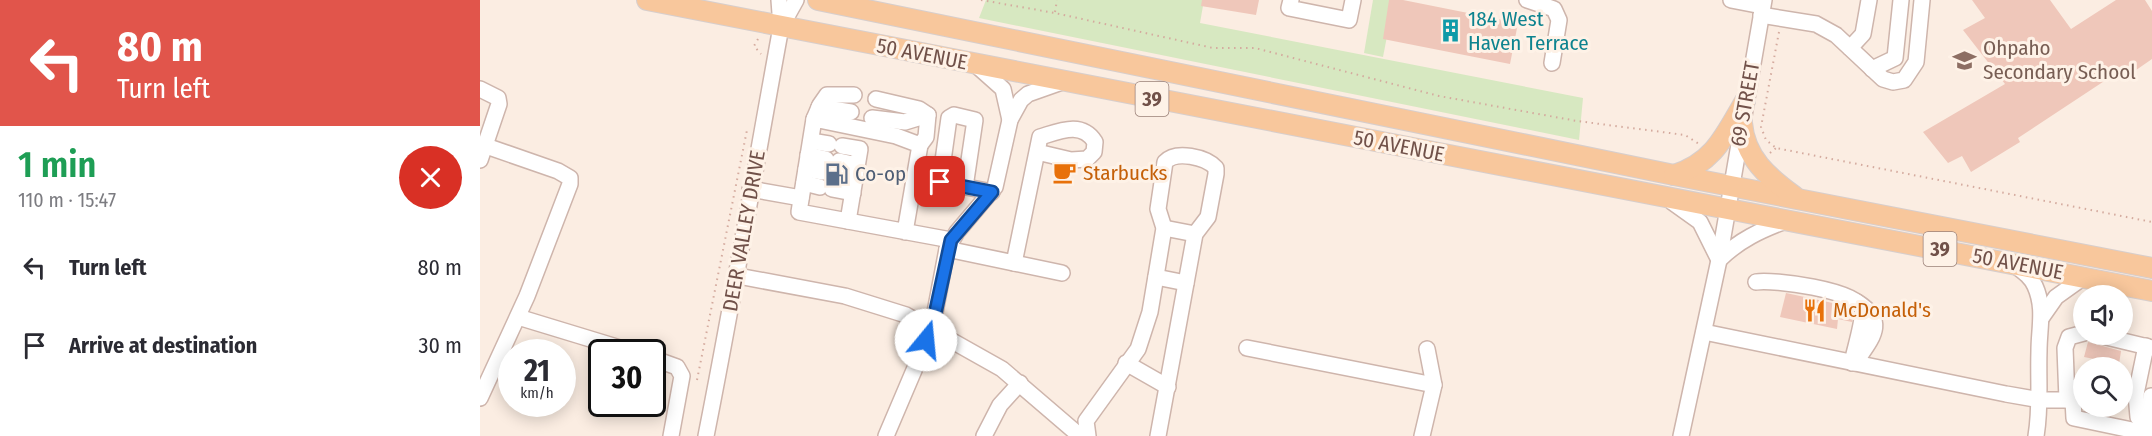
<!DOCTYPE html>
<html lang="en">
<head>
<meta charset="utf-8">
<style>
	:root { --surface:#fff; --page:#f2f2f3; --text:#2b2b33; --muted:#7c7c81 }
	body { margin:0; font-family:"Fira Sans Condensed",sans-serif; background:var(--page); color:var(--text); height:100vh; display:flex; flex-direction:column; font-size:22px; white-space:nowrap }
	* { box-sizing:border-box; margin:0 }
	p { font-size:20px; color:var(--muted) }
	.icon { flex:none; width:33px; height:33px; fill:none; stroke:currentColor; stroke-width:2; stroke-linecap:round; stroke-linejoin:round }
	.map { position:relative; flex:1; overflow:hidden }
	.details { display:flex; flex-direction:column; background:var(--surface); width:480px }
	.details>* { flex:none }
	.hud { background:#e1554b; color:#fff; overflow:hidden }
	.tools { position:absolute; left:1593px; top:285px; display:grid; gap:12px }
	.tools a { display:grid; place-items:center; width:60px; height:60px; border-radius:50%; background:var(--surface); box-shadow:0 3px 15px #0003; font-size:30px }
	.speed { position:absolute; left:18px; top:339px; display:flex; gap:12px; font-size:30px; font-weight:700; text-align:center }
	.speed>* { display:grid; place-content:center; width:78px; height:78px; border-radius:50%; background:var(--surface); box-shadow:0 3px 15px #0003; line-height:1 }
	.speed small { font-size:15px; font-weight:400 }
	.speed .limit { border:3px solid #111; border-radius:9px; background:#fff; color:#111 }
	.pin { position:absolute; display:grid; place-items:center; width:51px; height:51px; color:#fff; margin:-26px; border-radius:12px; box-shadow:0 3px 9px #0006 }
	.me { position:absolute; width:66px; margin:-33px; rotate:17deg; stroke-linejoin:round; filter:drop-shadow(0 0 4px #0008) }
	.turn { display:flex; align-items:center; gap:21px; height:126px; padding:0 18px; font-size:27px }
	.turn .icon { width:78px; height:78px; stroke-width:2.5 }
	.turn b { display:block; font-size:42px; line-height:51px }
	.round { display:grid; place-items:center; flex:none; width:63px; height:63px; border-radius:32px; background:var(--page) }
	.summary { display:flex; align-items:center; justify-content:space-between; height:102px; padding:0 18px }
	h1 { font-size:36px; font-weight:600; line-height:45px; color:#1e9e55 }
	ul { padding:0; list-style:none }
	li { display:flex; align-items:center; gap:18px; height:78px; padding:0 18px }
	li div { flex:1 }
	li b { display:block; font-size:22px }
	li em { font-style:normal }
	main { display:flex; flex:1; min-height:0 }
	.map>svg:first-child { display:block }
	.green { fill:#d7e8c1 }
	.building { fill:#efc7ba }
	.lines { fill:none; stroke-linecap:round; stroke-linejoin:round }
	.minor-casing { stroke:#ceb5ac; stroke-width:18 }
	.major-casing { stroke:#d7cecc; stroke-width:22 }
	.path { stroke:#d4aa9e; stroke-width:2; stroke-dasharray:1.5 4.5; stroke-linecap:butt }
	.minor { stroke:#fff; stroke-width:15 }
	.major { stroke:#f8c79c; stroke-width:20 }
	.route-casing { stroke:#114b97; stroke-width:15 }
	.route { stroke:#1a73e8; stroke-width:10 }
	.labels { text-anchor:middle; dominant-baseline:central; stroke-width:6; stroke-linejoin:round; paint-order:stroke }
	.shield { fill:#fef2e7; stroke:#9b8178; stroke-width:1.5 }
	.shield-label { font-size:20px; font-weight:bold; fill:#715149 }
	.culture-label { font-size:21px; fill:#0d838f; stroke:#fef2e7; text-anchor:start }
	.education-label { font-size:21px; fill:#785e54; stroke:#fef2e7; text-anchor:start }
	.street-label { font-size:21px; fill:#715149; stroke:#fef2e7 }
	.food-label { font-size:21px; fill:#c56008; stroke:#fef2e7; text-anchor:start }
	.service-label { font-size:21px; fill:#4e5e75; stroke:#fef2e7; text-anchor:start }
</style>
</head>
<body>
<main>
<section class="details">
<div class="hud">
<div class="turn"><svg class="icon" aria-label="left" viewBox="0 0 24 24"><path d="M17 20v-9H6M10 6l-5 5 5 5"/></svg><div><b>80 m</b>Turn left</div></div>
</div>
<div class="summary"><div><h1>1 min</h1><p>110 m · 15:47</p></div><a class="round" style="background:#d93025;color:#fff"><svg class="icon" aria-label="close" viewBox="0 0 24 24"><path d="M6 6l12 12M18 6L6 18"/></svg></a></div>
<ul>
<li><svg class="icon" aria-label="left" viewBox="0 0 24 24"><path d="M17 20v-9H6M10 6l-5 5 5 5"/></svg><div><b>Turn left</b></div><em>80 m</em></li>
<li><svg class="icon" aria-label="arrive" viewBox="0 0 24 24"><path d="M6 21V4h12l-3 4 3 4H6"/></svg><div><b>Arrive at destination</b></div><em>30 m</em></li>
</ul>
</section>
<div class="map">
<svg width="1672" height="436" viewBox="0 0 1672 436">
	<rect width="100%" height="100%" fill="#fbede2"/>
	<g class="green">
		<path d="M506,0H724L720,23L1103,98L1099,140L499,18Z"/>
		<path d="M893,0H914L903,57L884,53Z"/>
	</g>
	<g class="building">
		<path d="M722,0H779L776,15L721,6Z"/>
		<path d="M909,0H923L1038,23L1030,64L903,39Z"/>
		<path d="M1492,0H1570L1591,29L1636,0H1665L1672,11V59L1646,77L1641,70L1538,138L1540,142L1491,172L1482,156L1468,163L1443,132L1525,84L1483,30L1505,18Z"/>
		<path d="M1306,293L1362,305V309L1373,312L1372,322L1358,319L1357,329L1300,317Z"/>
		<path d="M1608,342L1641,351L1639,364L1604,357Z"/>
	</g>
	<g class="lines">
		<defs>
			<g id="minor">
				<path d="M811,0L809,8L869,20L873,0"/>
				<path d="M1047,0L1074,9L1079,20L1072,63"/>
				<path d="M1251,0L1282,6"/>
				<path d="M1281,15L1336,24L1356,35L1403,79L1413,82L1424,80L1436,62L1442,0"/>
				<path d="M301,27L316,0"/>
				<path d="M1370,48L1383,34L1389,0"/>
				<path d="M496,65L523,89L530,120"/>
				<path d="M1392,69L1415,58L1421,0"/>
				<path d="M0,89L18,98L19,104L0,160"/>
				<path d="M396,99L439,109L448,115L446,137L440,145"/>
				<path d="M339,107L371,112"/>
				<path d="M392,118L425,122L448,115"/>
				<path d="M334,119L340,105L347,95H374"/>
				<path d="M331,141L349,144"/>
				<path d="M362,146L380,149L368,221"/>
				<path d="M328,155L346,159"/>
				<path d="M359,161L377,165"/>
				<path d="M326,169L343,172"/>
				<path d="M355,174L375,178"/>
				<path d="M435,177L512,192"/>
				<path d="M460,182L469,118L474,115L495,120L485,187"/>
				<path d="M324,183L340,187"/>
				<path d="M270,189L321,198"/>
				<path d="M352,189L373,193"/>
				<path d="M1192,202L1220,222L1239,260"/>
				<path d="M684,228L715,234"/>
				<path d="M425,232L440,145L416,136L334,119L319,212L471,240"/>
				<path d="M467,249L582,273"/>
				<path d="M1239,260C1259,240 1281,230 1308,220"/>
				<path d="M534,263L560,137C580,131 602,121 615,142L614,152L607,159L591,160L557,152"/>
				<path d="M1536,266C1544,272 1551,277 1555,286C1565,308 1559,328 1559,351C1558,380 1561,407 1556,436"/>
				<path d="M258,276L365,296L426,315L522,369L600,436"/>
				<path d="M676,277L706,283"/>
				<path d="M1276,282C1293,279 1376,290 1382,308C1385,318 1374,351 1372,363"/>
				<path d="M38,317L153,352"/>
				<path d="M1562,317L1576,297L1604,277"/>
				<path d="M1224,332L1526,394L1560,400H1593L1594,418L1671,434"/>
				<path d="M1614,334L1672,348"/>
				<path d="M767,348L954,385"/>
				<path d="M172,358L197,367L202,376L191,436"/>
				<path d="M646,363L688,387"/>
				<path d="M1375,363C1391,339 1409,322 1377,302"/>
				<path d="M1642,391L1656,394L1666,346"/>
				<path d="M1656,394L1658,417L1672,422"/>
				<path d="M1671,396L1672,418"/>
				<path d="M0,398L47,296L90,184V178L78,171L6,146"/>
				<path d="M1587,400L1585,348L1589,337L1604,333"/>
				<path d="M1593,400L1596,387L1604,385"/>
				<path d="M226,436C253,300 276,163 301,27L299,0"/>
				<path d="M406,436L452,328L467,249L477,232L515,187L530,120L541,100L548,94L582,82"/>
				<path d="M504,436L520,405L540,383"/>
				<path d="M608,436L606,421L658,349L670,312L684,228L678,209L685,162C696,150 726,157 736,168V174L728,217L715,234L678,436"/>
				<path d="M942,436L954,385L947,349"/>
				<path d="M1201,436L1239,260L1284,0"/>
			</g>
			<g id="major">
				<path d="M167,0L1672,291"/>
				<path d="M338,0L1194,175L1672,268"/>
				<path d="M1262,123C1265,158 1288,177 1314,196"/>
				<path d="M1194,175C1234,163 1245,135 1265,101"/>
			</g>
		</defs>
		<use href="#minor" class="minor-casing"/>
		<use href="#major" class="major-casing"/>
		<g class="path">
			<path d="M501,0L575,13L733,48H775L959,96L1097,121L1205,135L1219,144"/>
			<path d="M575,12L577,0"/>
			<path d="M1299,32L1281,127L1286,140L1296,148L1672,222"/>
			<path d="M278,39L274,46L281,54"/>
			<path d="M1290,153L1296,148"/>
			<path d="M217,380L267,130"/>
		</g>
		<use href="#minor" class="minor"/>
		<use href="#major" class="major"/>
	</g>
	<g class="lines">
		<defs>
			<path id="route" d="M446,340L452,328L471,240L512,192L460,182"/>
		</defs>
		<use href="#route" class="route-casing"/>
		<use href="#route" class="route"/>
	</g>
	<defs>
		<symbol id="building-bare" viewBox="-9 -9 18 18"><path d="M-4-6H4V6H1V3H-1V6H-4ZM-2.5-4.3h1.7v1.8h-1.7ZM.8-4.3h1.7v1.8H.8ZM-2.5-1h1.7V.8h-1.7ZM.8-1h1.7V.8H.8Z" fill="#0f9aa8" stroke="#fef2e7" stroke-width="2.5" paint-order="stroke"/></symbol>
		<symbol id="school-bare" viewBox="-9 -9 18 18"><path d="M0-5L7-2L0 1L-7-2ZM-4 1L0 2.5L4 1V4Q0 6-4 4Z" fill="#8d6e63" stroke="#fef2e7" stroke-width="2.5" paint-order="stroke"/></symbol>
		<symbol id="cafe-bare" viewBox="-9 -9 18 18"><path d="M-5.5-4.5H6V0H3Q3 3.5 0 3.5H-2.5Q-5.5 3.5-5.5 0ZM3-3.2v2h1.7v-2ZM-6 4.5H4V6H-6Z" fill="#e8710a" stroke="#fef2e7" stroke-width="2.5" paint-order="stroke"/></symbol>
		<symbol id="fuel-bare" viewBox="-9 -9 18 18"><path d="M-5.5-6h7V0h2V4h1.3V-2.5L3-4.5l.8-.8L6-3V5H2.5V1h-1V6h-7ZM-4.2-4.7v3.2H.2V-4.7Z" fill="#5c6f8a" stroke="#fef2e7" stroke-width="2.5" paint-order="stroke"/></symbol>
		<symbol id="restaurant-bare" viewBox="-9 -9 18 18"><path d="M-5-6h1v4h1v-4h1v4h1v-4h1v5L-1.5 .5V6h-2V.5L-5-1ZM5-6V6H3V1.5H1.5Q1.5-4 5-6Z" fill="#e8710a" stroke="#fef2e7" stroke-width="2.5" paint-order="stroke"/></symbol>
	</defs>
	<g fill-rule="evenodd">
		<use href="#building-bare" x="954" y="14" width="33" height="33"/>
		<use href="#school-bare" x="1468" y="44" width="33" height="33"/>
		<use href="#cafe-bare" x="568" y="156" width="33" height="33"/>
		<use href="#fuel-bare" x="340" y="158" width="33" height="33"/>
		<use href="#restaurant-bare" x="1318" y="294" width="33" height="33"/>
	</g>
	<g class="labels">
		<g class="shield">
			<rect x="655.5" y="82" width="33" height="34" rx="4.5"/>
			<rect x="1443.5" y="232" width="33" height="34" rx="4.5"/>
		</g>
		<g class="shield-label">
			<text x="672" y="99">39</text>
			<text x="1460" y="249">39</text>
		</g>
		<g class="culture-label">
			<text x="988" y="19">184 West<tspan x="988" dy="24">Haven Terrace</tspan></text>
		</g>
		<g class="education-label">
			<text x="1503" y="48">Ohpaho<tspan x="1503" dy="24">Secondary School</tspan></text>
		</g>
		<g class="street-label">
			<text transform="translate(442 54) rotate(11)">50 AVENUE</text>
			<text transform="translate(1265 104) rotate(-80)">69 STREET</text>
			<text transform="translate(919 146) rotate(11)">50 AVENUE</text>
			<text transform="translate(264 231) rotate(-80)">DEER VALLEY DRIVE</text>
			<text transform="translate(1538 264) rotate(11)">50 AVENUE</text>
		</g>
		<g class="food-label">
			<text x="603" y="173">Starbucks</text>
			<text x="1353" y="310">McDonald's</text>
		</g>
		<g class="service-label">
			<text x="375" y="174">Co-op</text>
		</g>
	</g>
</svg>
<div class="tools">
<a><svg class="icon" aria-label="sound" viewBox="0 0 24 24"><path d="M4 9h4l5-4v14l-5-4H4zM17 9q2 3 0 6"/></svg></a>
<a><svg class="icon" aria-label="search" viewBox="0 0 24 24"><circle cx="10" cy="10" r="6"/><path d="M15 15l6 6"/></svg></a>
</div>
<div class="speed"><div>21<small>km/h</small></div><div class="limit">30</div></div>
<div class="pin" style="left:460px;top:182px;background:#d93025"><svg class="icon" aria-label="arrive" viewBox="0 0 24 24"><path d="M6 21V4h12l-3 4 3 4H6"/></svg></div>
<svg class="me" style="left:446px;top:340px" viewBox="-20 -20 40 40"><circle r="19" fill="#fff"/><path d="M0-13L10 11 0 6-10 11z" fill="#1a73e8"/></svg>
</div>
</main>
</body>
</html>
